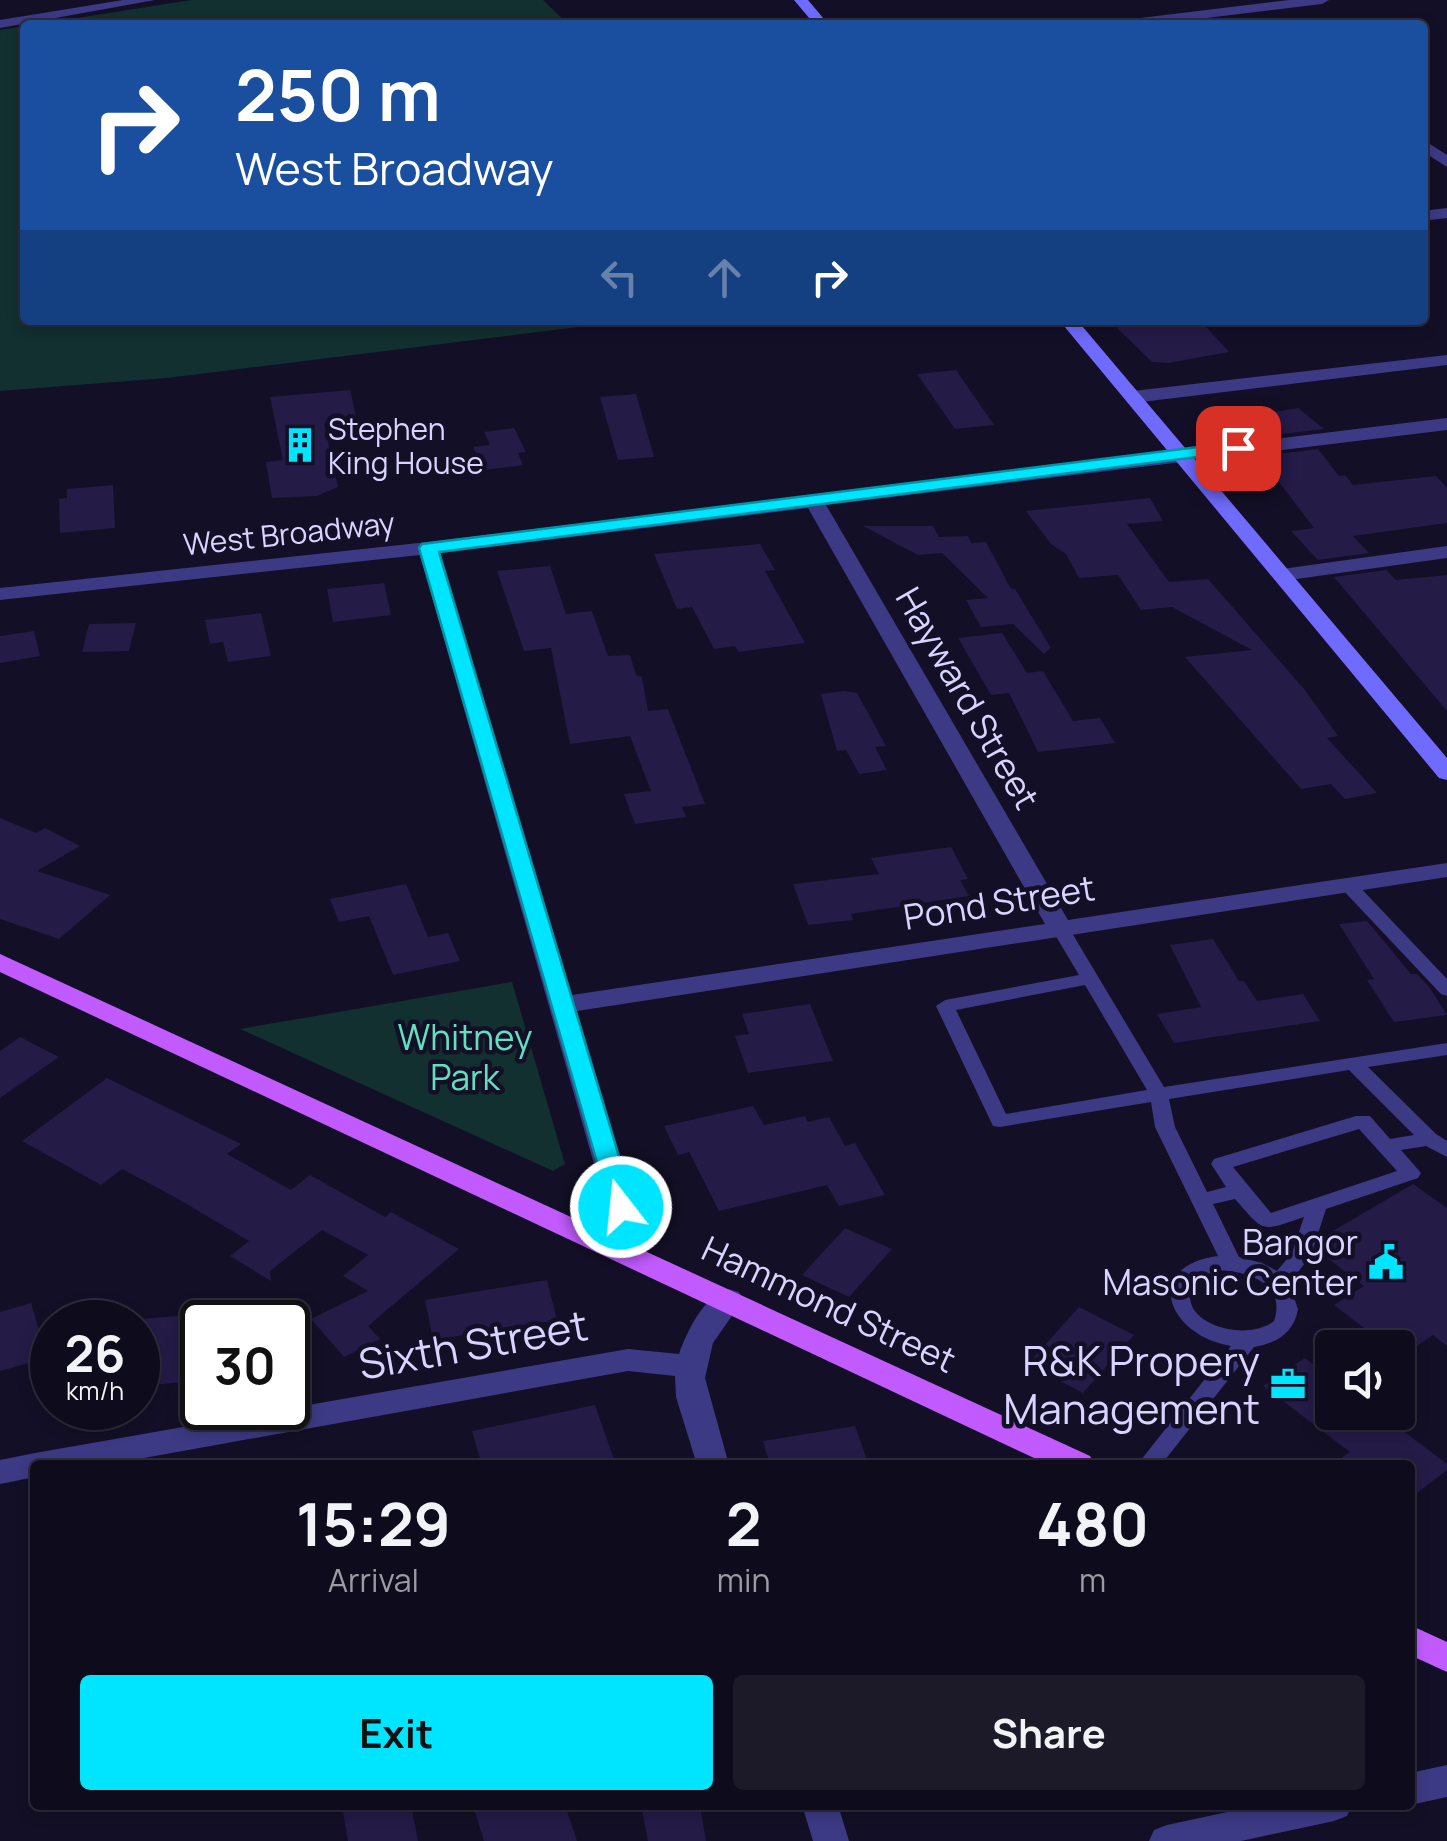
<!DOCTYPE html>
<html lang="en">
<head>
<meta charset="utf-8">
<style>
	:root { --surface:#0e0b1c; --page:#1c1929; --text:#f1f3f6; --muted:#9b9ba3; --line:#2e2b3b; --accent:#00e5ff }
	body { margin:0; font-family:Manrope,sans-serif; background:var(--page); color:var(--text); height:100vh; display:flex; flex-direction:column; font-size:38px; white-space:nowrap }
	* { box-sizing:border-box; margin:0 }
	p { font-size:32px; color:var(--muted) }
	.icon { flex:none; width:55px; height:55px; fill:none; stroke:currentColor; stroke-width:2; stroke-linecap:round; stroke-linejoin:round }
	.map { position:relative; flex:1; overflow:hidden }
	.drawer { position:absolute; left:30px; top:1460px; width:1385px; height:350px; display:flex; flex-direction:column; background:var(--surface); border-radius:10px; box-shadow:0 5px 15px #0003,0 0 0 2px var(--line) }
	.drawer>* { flex:none }
	.banner { position:absolute; left:20px; top:20px; width:1408px; height:305px; border-radius:10px; box-shadow:0 5px 15px #0003,0 0 0 2px var(--line); background:#1a4fa0; color:#fff; overflow:hidden }
	.controls { position:absolute; left:1315px; top:1330px; display:grid; gap:20px }
	.controls a { display:grid; place-items:center; width:100px; height:100px; border-radius:10px; background:var(--surface); box-shadow:0 5px 15px #0003,0 0 0 2px var(--line); font-size:50px }
	.speed { position:absolute; left:30px; top:1300px; display:flex; gap:20px; font-size:50px; font-weight:700; text-align:center }
	.speed>* { display:grid; place-content:center; width:130px; height:130px; border-radius:50%; background:var(--surface); box-shadow:0 5px 15px #0003,0 0 0 2px var(--line); line-height:1 }
	.speed small { font-size:25px; font-weight:400 }
	.speed .limit { border:5px solid #111; border-radius:15px; background:#fff; color:#111 }
	.pin { position:absolute; display:grid; place-items:center; width:85px; height:85px; color:#fff; margin:-42px; border-radius:20px; box-shadow:0 5px 15px #0006 }
	.me { position:absolute; width:110px; margin:-55px; rotate:344deg; stroke-linejoin:round; filter:drop-shadow(0 0 8px #0008) }
	.turn { display:flex; align-items:center; gap:35px; height:210px; padding:0 50px; font-size:45px }
	.turn .icon { width:130px; height:130px; stroke-width:2.5 }
	.turn b { display:block; font-size:70px; line-height:85px }
	.lanes { display:flex; align-items:center; height:95px; padding:0 50px; background:#0003; justify-content:center; gap:50px; direction:ltr }
	.lanes .off { opacity:.35 }
	.eta { display:flex; justify-content:space-evenly; align-items:center; height:170px; text-align:center }
	.eta b { font-size:60px; font-weight:700; line-height:70px }
	.action { display:flex; gap:20px; margin-top:auto; padding:20px 50px }
	.action a { flex:1; height:115px; border-radius:10px; background:var(--accent); color:#111; font-size:40px; font-weight:700; line-height:115px; text-align:center }
	.action a+a { background:var(--page); color:var(--text) }
	.map>svg:first-child { display:block }
	.green { fill:#12302f }
	.building { fill:#241b47 }
	.lines { fill:none; stroke-linecap:round; stroke-linejoin:round }
	.lane { fill:#3d3a85; fill-rule:evenodd }
	.street { fill:#3d3a85; fill-rule:evenodd }
	.secondary { fill:#6f6bff; fill-rule:evenodd }
	.primary { fill:#c25bff; fill-rule:evenodd }
	.route { fill:#00e5ff; stroke:#0095a6; stroke-width:2.5 }
	.labels { text-anchor:middle; dominant-baseline:central; stroke-width:9; stroke-linejoin:round; paint-order:stroke }
	.far-poi-label { font-size:30px; fill:#d9d4ff; stroke:#130f26; text-anchor:start }
	.far-street-label { font-size:30px; fill:#d9d4ff; stroke:#130f26 }
	.street-label { font-size:35px; fill:#d9d4ff; stroke:#130f26 }
	.park-label { font-size:35px; fill:#5fe0c0; stroke:#130f26 }
	.poi-label { font-size:35px; fill:#d9d4ff; stroke:#130f26; text-anchor:end }
	.near-street-label { font-size:42px; fill:#d9d4ff; stroke:#130f26 }
	.near-poi-label { font-size:42px; fill:#d9d4ff; stroke:#130f26; text-anchor:end }
</style>
</head>
<body>
<div class="map">
<svg width="1447" height="1841" viewBox="0 0 1447 1841">
	<rect width="100%" height="100%" fill="#130f26"/>
	<g class="green">
		<path d="M191,0H543L569,25H33Z"/>
		<path d="M25,26V320H635L167,378L0,391V30Z"/>
		<path d="M512,982L565,1164L553,1171L240,1029Z"/>
	</g>
	<g class="building">
		<path d="M1109,320H1200L1229,352L1168,363L1152,362Z"/>
		<path d="M956,370L994,425L955,429L917,374Z"/>
		<path d="M350,390L357,420L324,423L338,487L317,496L272,498L266,462L283,460L270,397Z"/>
		<path d="M636,394L654,457L618,460L600,397Z"/>
		<path d="M1298,408L1324,429L1233,440L1208,418L1240,412L1246,417Z"/>
		<path d="M514,428L526,452L518,453L523,465L484,470L473,447L490,445L484,432Z"/>
		<path d="M1318,449L1339,476L1345,475L1353,485L1436,476L1447,488V523L1353,536L1369,553L1318,560L1291,531L1314,528L1272,473L1252,457Z"/>
		<path d="M113,485L115,528L60,533L59,499L67,498V489Z"/>
		<path d="M1150,498L1163,521L1127,524L1169,582L1208,579L1304,689L1338,736L1327,738L1377,793L1345,799L1331,784L1301,789L1185,657L1252,650L1172,607L1141,610L1118,575L1079,578L1066,554L1051,544L1026,511Z"/>
		<path d="M863,526H933L939,537L968,536L971,543L986,542L1011,589H1015L1051,648L1044,654L1013,624L981,627L966,600L988,598L942,553L918,555Z"/>
		<path d="M760,544L775,570L765,571L805,643L739,652L735,646L714,649L692,607L677,609L654,554Z"/>
		<path d="M550,566L566,614L592,611L608,656L630,655L636,675L642,677L648,711L668,709L705,804L682,807L686,817L635,824L624,794L651,791L630,736L570,744L551,648L524,651L497,571Z"/>
		<path d="M1386,570L1396,580L1447,575V711L1334,577Z"/>
		<path d="M384,583L391,615L333,622L327,589Z"/>
		<path d="M261,613L271,656L228,662L223,642L210,644L205,620Z"/>
		<path d="M136,623L129,651L82,652L89,624Z"/>
		<path d="M34,631L40,656L0,663V636Z"/>
		<path d="M1002,633L1027,673L1043,671L1073,721L1100,718L1115,743L1038,752L1009,693L991,695L958,638Z"/>
		<path d="M844,691L857,693L886,746L875,747L887,770L859,774L846,750L837,751L821,694Z"/>
		<path d="M0,818L36,833L45,828L80,846L37,871L110,895L59,939L0,919Z"/>
		<path d="M951,847L968,879L960,880L969,896L851,914L853,920L808,925L793,884L879,874L871,858Z"/>
		<path d="M406,884L428,937L448,933L460,961L393,975L369,916L339,922L330,899Z"/>
		<path d="M1367,921L1411,974H1417L1429,987L1447,1015L1394,1022L1367,980L1374,979L1339,924Z"/>
		<path d="M1213,939L1239,981H1244L1257,1001L1303,994L1320,1021L1174,1043L1157,1014L1201,1007L1170,945Z"/>
		<path d="M810,1004L833,1061L748,1073L735,1036L749,1034L742,1014Z"/>
		<path d="M20,1037L59,1057L0,1098V1051Z"/>
		<path d="M107,1078L241,1144L227,1154L291,1190L310,1175L385,1217L391,1212L459,1249L368,1326L380,1339L344,1357L311,1319L368,1291L343,1276L368,1255L322,1230L270,1271L271,1281L230,1256L249,1241L173,1196L122,1169L101,1185L22,1141Z"/>
		<path d="M753,1106L764,1125L805,1116L808,1122L829,1117L845,1146L855,1143L885,1195L839,1206L827,1185L719,1211L689,1152L678,1155L664,1126Z"/>
		<path d="M1413,1184L1447,1208V1346L1433,1335L1415,1347L1400,1335L1385,1344L1334,1305L1364,1286L1317,1250L1321,1238Z"/>
		<path d="M845,1228L892,1249L849,1297L802,1275Z"/>
		<path d="M547,1280L557,1320L433,1340L425,1300Z"/>
		<path d="M262,1298H273L276,1322H197L195,1308Z"/>
		<path d="M31,1303L47,1358L0,1371V1312Z"/>
		<path d="M1079,1307L1134,1335L1083,1393L1028,1364Z"/>
		<path d="M193,1315L187,1382L138,1386L139,1319Z"/>
		<path d="M1305,1358L1332,1379V1412H1378L1447,1464V1470L1410,1498V1465H1331L1350,1452L1263,1386Z"/>
		<path d="M595,1405L616,1465H482L472,1431Z"/>
		<path d="M855,1426L869,1465H770L763,1441Z"/>
		<path d="M342,1805H411L418,1841H348Z"/>
		<path d="M473,1805H565L577,1841H484Z"/>
		<path d="M641,1805H700L706,1841H648Z"/>
	</g>
	<g class="lines">
		<g class="lane">
			<path d="M1348,880L1354,881L1447,979V996L1441,994L1342,889L1339,885L1342,881Z"/>
			<path d="M1060,923L1069,928L1164,1087L1447,1043V1055L1368,1067L1436,1134L1447,1141V1157L1426,1146L1401,1150L1421,1173L1418,1178L1326,1209L1311,1255L1289,1284L1298,1309C1294,1333 1277,1343 1254,1347L1161,1465H1137L1231,1346C1166,1335 1142,1266 1218,1256L1155,1127L1151,1102L1000,1127L993,1126L936,1006L945,1000L1079,975L1051,928ZM1085,985L1147,1090L1006,1114L956,1010ZM1349,1070L1414,1135L1390,1139L1370,1116H1356L1214,1159L1211,1164L1226,1187L1207,1192L1175,1127L1169,1099ZM1359,1129L1397,1171L1271,1213L1233,1167ZM1235,1199C1265,1233 1260,1232 1304,1217L1292,1253L1277,1271L1262,1263L1239,1257L1213,1204ZM1217,1270C1247,1271 1287,1283 1274,1321C1247,1343 1178,1324 1192,1288C1196,1279 1208,1275 1217,1270Z"/>
		</g>
		<g class="street">
			<path d="M123,0H155L0,28V20Z"/>
			<path d="M1289,0H1329L1322,4L1149,25H1109L1116,21Z"/>
			<path d="M1422,139L1447,155V167L1422,151Z"/>
			<path d="M1447,208V218L1422,221V211Z"/>
			<path d="M1447,355V365L1133,403L1124,397L1133,391Z"/>
			<path d="M1447,418V430L826,505L1068,920L1447,863V877L577,1011L635,1207C624,1226 612,1254 588,1247L583,1240L606,1206L420,555L0,600V588L428,542ZM808,508L1045,924L572,995L440,553Z"/>
			<path d="M1447,546V558L1282,581L1272,575L1282,569Z"/>
			<path d="M728,1289L739,1292L743,1300L713,1343L705,1378L729,1465H697L676,1397L675,1376L628,1371L105,1465H35V1477L0,1484V1460L35,1453L628,1349L679,1354C687,1331 704,1296 728,1289Z"/>
			<path d="M1447,1765V1797L1410,1805V1773Z"/>
			<path d="M802,1805H838L849,1841H813Z"/>
			<path d="M1260,1805H1352L1347,1816L1334,1821L1241,1841H1149L1154,1830L1167,1825Z"/>
		</g>
		<g class="secondary">
			<path d="M794,0H808L829,25H815Z"/>
			<path d="M1059,320H1077L1447,758V780L1439,778Z"/>
		</g>
		<g class="primary">
			<path d="M0,954L1090,1456L1095,1465H1049L0,972Z"/>
			<path d="M1410,1625L1447,1642V1672L1410,1655Z"/>
		</g>
	</g>
	<path class="route" d="M1238,442L1245,444V451L439,552L634,1207L630,1214H612L419,548L422,544Z"/>
	<defs>
		<symbol id="building-bare" viewBox="-9 -9 18 18"><path d="M-4-6H4V6H1V3H-1V6H-4ZM-2.5-4.3h1.7v1.8h-1.7ZM.8-4.3h1.7v1.8H.8ZM-2.5-1h1.7V.8h-1.7ZM.8-1h1.7V.8H.8Z" fill="#00e5ff" stroke="#130f26" stroke-width="2.5" paint-order="stroke"/></symbol>
		<symbol id="civic-bare" viewBox="-9 -9 18 18"><path d="M-.6-6.5H3V-4.5H.6V-3L4-1V1h2V6H-6V1h2V-1L-.6-3ZM-1.2 2.5V6h2.4V2.5Z" fill="#00e5ff" stroke="#130f26" stroke-width="2.5" paint-order="stroke"/></symbol>
		<symbol id="office-bare" viewBox="-9 -9 18 18"><path d="M-6-3h4V-5.5h4V-3h4V5H-6ZM-1-4.5V-3h2v-1.5ZM-6 0V1H6V0Z" fill="#00e5ff" stroke="#130f26" stroke-width="2.5" paint-order="stroke"/></symbol>
	</defs>
	<g fill-rule="evenodd">
		<use href="#building-bare" x="275" y="420" width="50" height="50"/>
		<use href="#civic-bare" x="1361" y="1237" width="50" height="50"/>
		<use href="#office-bare" x="1263" y="1359" width="50" height="50"/>
	</g>
	<g class="labels">
		<g class="far-poi-label">
			<text x="328" y="428">Stephen<tspan x="328" dy="34">King House</tspan></text>
		</g>
		<g class="far-street-label">
			<text transform="translate(289 533) rotate(-6)">West Broadway</text>
		</g>
		<g class="street-label">
			<text transform="translate(968 698) rotate(60)">Hayward Street</text>
			<text transform="translate(999 902) rotate(-9)">Pond Street</text>
			<text transform="translate(829 1304) rotate(25)">Hammond Street</text>
		</g>
		<g class="park-label">
			<text x="465" y="1037">Whitney<tspan x="465" dy="40">Park</tspan></text>
		</g>
		<g class="poi-label">
			<text x="1358" y="1242">Bangor<tspan x="1358" dy="40">Masonic Center</tspan></text>
		</g>
		<g class="near-street-label">
			<text transform="translate(473 1344) rotate(-10)">Sixth Street</text>
		</g>
		<g class="near-poi-label">
			<text x="1260" y="1360">R&amp;K Propery<tspan x="1260" dy="48">Management</tspan></text>
		</g>
	</g>
</svg>
<div class="controls">
<a><svg class="icon" aria-label="sound" viewBox="0 0 24 24"><path d="M4 9h4l5-4v14l-5-4H4zM17 9q2 3 0 6"/></svg></a>
</div>
<div class="speed"><div>26<small>km/h</small></div><div class="limit">30</div></div>
<div class="pin" style="left:1238px;top:448px;background:#d93025"><svg class="icon" aria-label="arrive" viewBox="0 0 24 24"><path d="M6 21V4h12l-3 4 3 4H6"/></svg></div>
<svg class="me" style="left:621px;top:1207px" viewBox="-20 -20 40 40"><circle r="17" fill="#00e5ff" stroke="#fff" stroke-width="3"/><path d="M0-11L8 9 0 5-8 9z" fill="#fff"/></svg>
<div class="banner">
<div class="turn"><svg class="icon" aria-label="right" viewBox="0 0 24 24"><path d="M7 20v-9h11M14 6l5 5-5 5"/></svg><div><b>250 m</b>West Broadway</div></div>
<div class="lanes"><svg class="icon off" aria-label="left" viewBox="0 0 24 24"><path d="M17 20v-9H6M10 6l-5 5 5 5"/></svg><svg class="icon off" aria-label="ahead" viewBox="0 0 24 24"><path d="M12 20V5M6 11l6-6 6 6"/></svg><svg class="icon" aria-label="right" viewBox="0 0 24 24"><path d="M7 20v-9h11M14 6l5 5-5 5"/></svg></div>
</div>
<section class="drawer">
<div class="eta">
<div><b>15:29</b><p>Arrival</p></div>
<div><b>2</b><p>min</p></div>
<div><b>480</b><p>m</p></div>
</div>
<div class="action"><a>Exit</a><a>Share</a></div>
</section>
</div>
</body>
</html>
